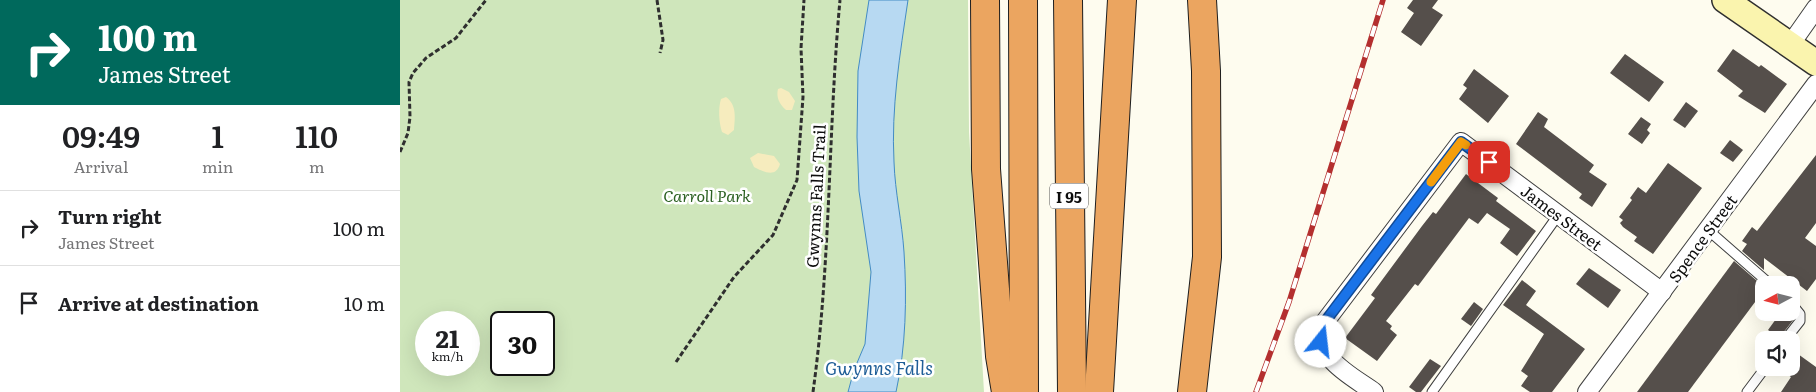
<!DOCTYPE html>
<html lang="en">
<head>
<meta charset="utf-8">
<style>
	:root { --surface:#fff; --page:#f2f2f2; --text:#202124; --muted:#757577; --line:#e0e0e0 }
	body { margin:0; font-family:Literata,serif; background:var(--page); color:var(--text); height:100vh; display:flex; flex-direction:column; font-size:19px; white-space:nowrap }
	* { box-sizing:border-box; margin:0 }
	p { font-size:16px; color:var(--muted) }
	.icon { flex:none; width:28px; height:28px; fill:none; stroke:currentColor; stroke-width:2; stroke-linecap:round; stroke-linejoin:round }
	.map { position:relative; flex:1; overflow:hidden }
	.details { display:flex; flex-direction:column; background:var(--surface); width:400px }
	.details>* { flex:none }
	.top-card { background:#00695c; color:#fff; overflow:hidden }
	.needle { width:32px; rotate:263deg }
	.controls { position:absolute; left:1355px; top:276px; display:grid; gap:10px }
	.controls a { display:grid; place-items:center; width:45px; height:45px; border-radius:10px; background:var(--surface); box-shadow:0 5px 20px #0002; font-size:25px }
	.speed { position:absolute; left:15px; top:311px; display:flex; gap:10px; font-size:25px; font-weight:700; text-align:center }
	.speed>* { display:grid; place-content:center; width:65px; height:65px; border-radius:50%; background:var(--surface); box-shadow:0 5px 20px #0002; line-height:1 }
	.speed small { font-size:12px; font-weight:400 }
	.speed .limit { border:2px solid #111; border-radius:8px; background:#fff; color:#111 }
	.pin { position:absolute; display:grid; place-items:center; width:42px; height:42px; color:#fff; margin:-21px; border-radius:10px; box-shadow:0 2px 8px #0006 }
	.me { position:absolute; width:55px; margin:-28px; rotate:16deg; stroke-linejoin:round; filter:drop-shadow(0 0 4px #0008) }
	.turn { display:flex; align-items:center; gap:18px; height:105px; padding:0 15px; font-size:22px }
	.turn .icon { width:65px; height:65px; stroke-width:2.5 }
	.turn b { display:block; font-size:35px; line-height:42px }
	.eta { display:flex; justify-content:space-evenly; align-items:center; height:85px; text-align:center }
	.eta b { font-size:30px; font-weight:600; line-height:35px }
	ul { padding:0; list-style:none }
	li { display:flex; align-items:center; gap:15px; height:75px; padding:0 15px; border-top:1px solid var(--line) }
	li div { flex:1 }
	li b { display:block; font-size:19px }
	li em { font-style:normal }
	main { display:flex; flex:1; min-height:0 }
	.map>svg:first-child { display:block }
	.green { fill:#cfe6bb; fill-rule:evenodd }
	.sand { fill:#f6ecbe }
	.water { fill:#b7d9f2; stroke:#438bc4 }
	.building { fill:#554f4b }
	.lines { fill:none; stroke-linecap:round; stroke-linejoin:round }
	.lane-casing { stroke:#404040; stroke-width:11 }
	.street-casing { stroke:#404040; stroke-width:20 }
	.secondary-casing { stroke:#2f2f2f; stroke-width:28 }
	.highway-casing { stroke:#1e1e1e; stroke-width:30 }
	.path { stroke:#2f2f2f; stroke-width:3; stroke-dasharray:5 2.5; stroke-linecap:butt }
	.lane { stroke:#fff; stroke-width:9 }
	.street { stroke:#fff; stroke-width:18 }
	.secondary { stroke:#faf4ae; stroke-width:25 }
	.highway { stroke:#eba560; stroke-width:28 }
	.rail-casing { stroke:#b42f2f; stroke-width:5.5 }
	.rail { stroke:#fff; stroke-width:4; stroke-dasharray:11; stroke-linecap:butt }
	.route-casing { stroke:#114b97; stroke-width:12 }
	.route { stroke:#1a73e8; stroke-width:9 }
	.slow { stroke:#f59e0b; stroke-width:9 }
	.labels { text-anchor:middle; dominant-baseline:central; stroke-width:5; stroke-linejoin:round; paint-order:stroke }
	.shield { fill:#fff; stroke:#565656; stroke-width:1 }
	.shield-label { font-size:15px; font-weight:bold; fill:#0d0d0d }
	.park-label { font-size:16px; font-style:italic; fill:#2c6122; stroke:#fff }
	.street-label { font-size:16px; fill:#0d0d0d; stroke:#fff }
	.water-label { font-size:18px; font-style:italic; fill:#1f5e97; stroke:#fff }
</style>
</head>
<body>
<main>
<section class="details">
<div class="top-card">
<div class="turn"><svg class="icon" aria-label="right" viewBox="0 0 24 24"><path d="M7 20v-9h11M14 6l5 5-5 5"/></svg><div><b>100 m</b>James Street</div></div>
</div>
<div class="eta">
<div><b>09:49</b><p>Arrival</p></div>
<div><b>1</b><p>min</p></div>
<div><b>110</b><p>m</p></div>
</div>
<ul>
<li><svg class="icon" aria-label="right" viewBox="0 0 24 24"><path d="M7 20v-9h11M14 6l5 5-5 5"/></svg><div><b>Turn right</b><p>James Street</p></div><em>100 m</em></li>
<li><svg class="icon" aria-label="arrive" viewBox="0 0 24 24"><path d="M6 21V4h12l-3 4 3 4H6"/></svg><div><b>Arrive at destination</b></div><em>10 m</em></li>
</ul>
</section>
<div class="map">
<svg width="1416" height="392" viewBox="0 0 1416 392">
	<rect width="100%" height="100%" fill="#fefcef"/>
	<path class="green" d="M0,0H568L569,132L584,392H0ZM26,322H69V365H26ZM101,322H144V365H101Z"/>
	<g class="sand">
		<path d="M381,88L389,92L395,101L392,110H386C379,104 376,97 378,89Z"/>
		<path d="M326,97C337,105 335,118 334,130L328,135L322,132C319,123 318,108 321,99Z"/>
		<path d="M358,153L374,156L380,164C376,178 364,172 354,167L350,158Z"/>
	</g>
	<path class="water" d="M469,0H508C500,54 491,108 494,162C495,192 502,222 504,252C507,298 506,347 496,392H448L454,370L465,344L471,272L459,191L457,137L458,71Z"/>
	<g class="building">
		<path d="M1013,0H1038L1032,8L1043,15L1021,46L1001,32L1014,13L1007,8Z"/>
		<path d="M1333,49L1359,67L1361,65L1387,84L1365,113L1338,96L1343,91L1317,71Z"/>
		<path d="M1225,54L1264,82L1249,102L1210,73Z"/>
		<path d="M1074,69L1109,96L1088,123L1059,99L1067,88L1063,85Z"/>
		<path d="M1286,102L1298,111L1285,128L1273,120Z"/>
		<path d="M1138,112L1148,119L1144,127L1194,165L1189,172L1207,184L1192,207L1179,198L1182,194L1116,144Z"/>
		<path d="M1241,117L1251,124L1247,130L1250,133L1242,144L1228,134Z"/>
		<path d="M1330,140L1343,150L1333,162L1320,153Z"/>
		<path d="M1416,155V223L1405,238L1416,246V279L1407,291L1364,258V270L1342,251L1347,244L1342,241L1352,227L1357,231Z"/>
		<path d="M1268,163L1302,188L1253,254L1234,241L1237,237L1223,227L1220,223L1223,220L1219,217L1232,200L1230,198L1238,187L1246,193Z"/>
		<path d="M1066,174L1098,198L1096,201L1136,231L1117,256L1100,243L1110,229L1087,213L1078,224L1069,218L1018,286L1015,284L986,321L992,326L990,329L997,335L977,361L945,338L975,298L971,295L1022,226L1033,212L1036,214Z"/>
		<path d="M1334,261L1364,287V290L1288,392H1237Z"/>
		<path d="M1189,268L1221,290L1208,308L1176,284Z"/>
		<path d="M1122,280L1136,291L1126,305L1185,349L1152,392H1130L1121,386L1128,376L1121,371L1144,334L1103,305Z"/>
		<path d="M1074,302L1083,309L1071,326L1061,319Z"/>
		<path d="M1381,312H1391L1394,319L1379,338L1368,330Z"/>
		<path d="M1391,349L1416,367V392H1381L1391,377L1378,368H1391Z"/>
		<path d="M1030,359L1041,366L1021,392H1016L1009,387Z"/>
	</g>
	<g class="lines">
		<defs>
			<g id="lane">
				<path d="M1308,230L1371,285"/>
				<path d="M1385,340L1400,321V314L1391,303"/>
				<path d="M1032,392L1159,214"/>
				<path d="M1347,392L1365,368"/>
			</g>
			<g id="street">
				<path d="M1390,45L1416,8"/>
				<path d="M974,392C952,376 911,357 924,323L1061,142L1262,292"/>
				<path d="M1187,392L1416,84"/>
			</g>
			<path id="secondary" d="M1325,0L1416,63"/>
			<g id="highway">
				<path d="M585,0L586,169L600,356L606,392"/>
				<path d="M623,0L624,392"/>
				<path d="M668,0L672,392"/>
				<path d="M699,392L722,0"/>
				<path d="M792,392L807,257L806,71L802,0"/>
			</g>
		</defs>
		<use href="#lane" class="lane-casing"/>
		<use href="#street" class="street-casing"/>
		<use href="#secondary" class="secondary-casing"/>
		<use href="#highway" class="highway-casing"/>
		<g class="path">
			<path d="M257,0L263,40L260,53"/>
			<path d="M0,152L8,133L10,117L9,82L13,73L26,58L56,38L86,0"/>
			<path d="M276,362L334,277L373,235L397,180L403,97L401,48L404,0"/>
			<path d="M413,392C431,262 428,130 440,0"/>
		</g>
		<use href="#lane" class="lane"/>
		<use href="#street" class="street"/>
		<use href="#secondary" class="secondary"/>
		<use href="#highway" class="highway"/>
		<defs>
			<path id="rail" d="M856,392L889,302L983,0"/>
		</defs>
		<use href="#rail" class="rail-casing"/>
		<use href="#rail" class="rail"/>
	</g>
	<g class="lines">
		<defs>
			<path id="route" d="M921,342V332L924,323L1061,142L1089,162"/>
		</defs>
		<use href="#route" class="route-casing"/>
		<use href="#route" class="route"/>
		<path class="slow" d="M1031,182L1061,142L1066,145"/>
	</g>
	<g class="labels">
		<rect class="shield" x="650" y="183.5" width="38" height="25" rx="4"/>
		<g class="shield-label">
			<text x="669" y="196">I 95</text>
		</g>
		<g class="park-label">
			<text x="307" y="195">Carroll Park</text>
		</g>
		<g class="street-label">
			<text transform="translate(415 196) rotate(-87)">Gwynns Falls Trail</text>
			<text transform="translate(1162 217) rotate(37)">James Street</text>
			<text transform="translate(1302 238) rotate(-54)">Spence Street</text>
		</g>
		<g class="water-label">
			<text x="479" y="367">Gwynns Falls</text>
		</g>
	</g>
</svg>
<div class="controls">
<a><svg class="needle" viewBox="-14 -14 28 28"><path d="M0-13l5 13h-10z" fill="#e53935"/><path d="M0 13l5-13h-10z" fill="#757577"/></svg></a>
<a><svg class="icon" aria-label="sound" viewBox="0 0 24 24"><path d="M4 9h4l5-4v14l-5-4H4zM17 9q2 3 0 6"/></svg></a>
</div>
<div class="speed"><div>21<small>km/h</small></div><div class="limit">30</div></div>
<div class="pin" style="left:1089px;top:162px;background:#d93025"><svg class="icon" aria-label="arrive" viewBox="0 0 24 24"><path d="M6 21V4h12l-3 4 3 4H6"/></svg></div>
<svg class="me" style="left:921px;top:342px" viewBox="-20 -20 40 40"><circle r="19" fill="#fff"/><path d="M0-13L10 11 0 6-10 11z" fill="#1a73e8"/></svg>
</div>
</main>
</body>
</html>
